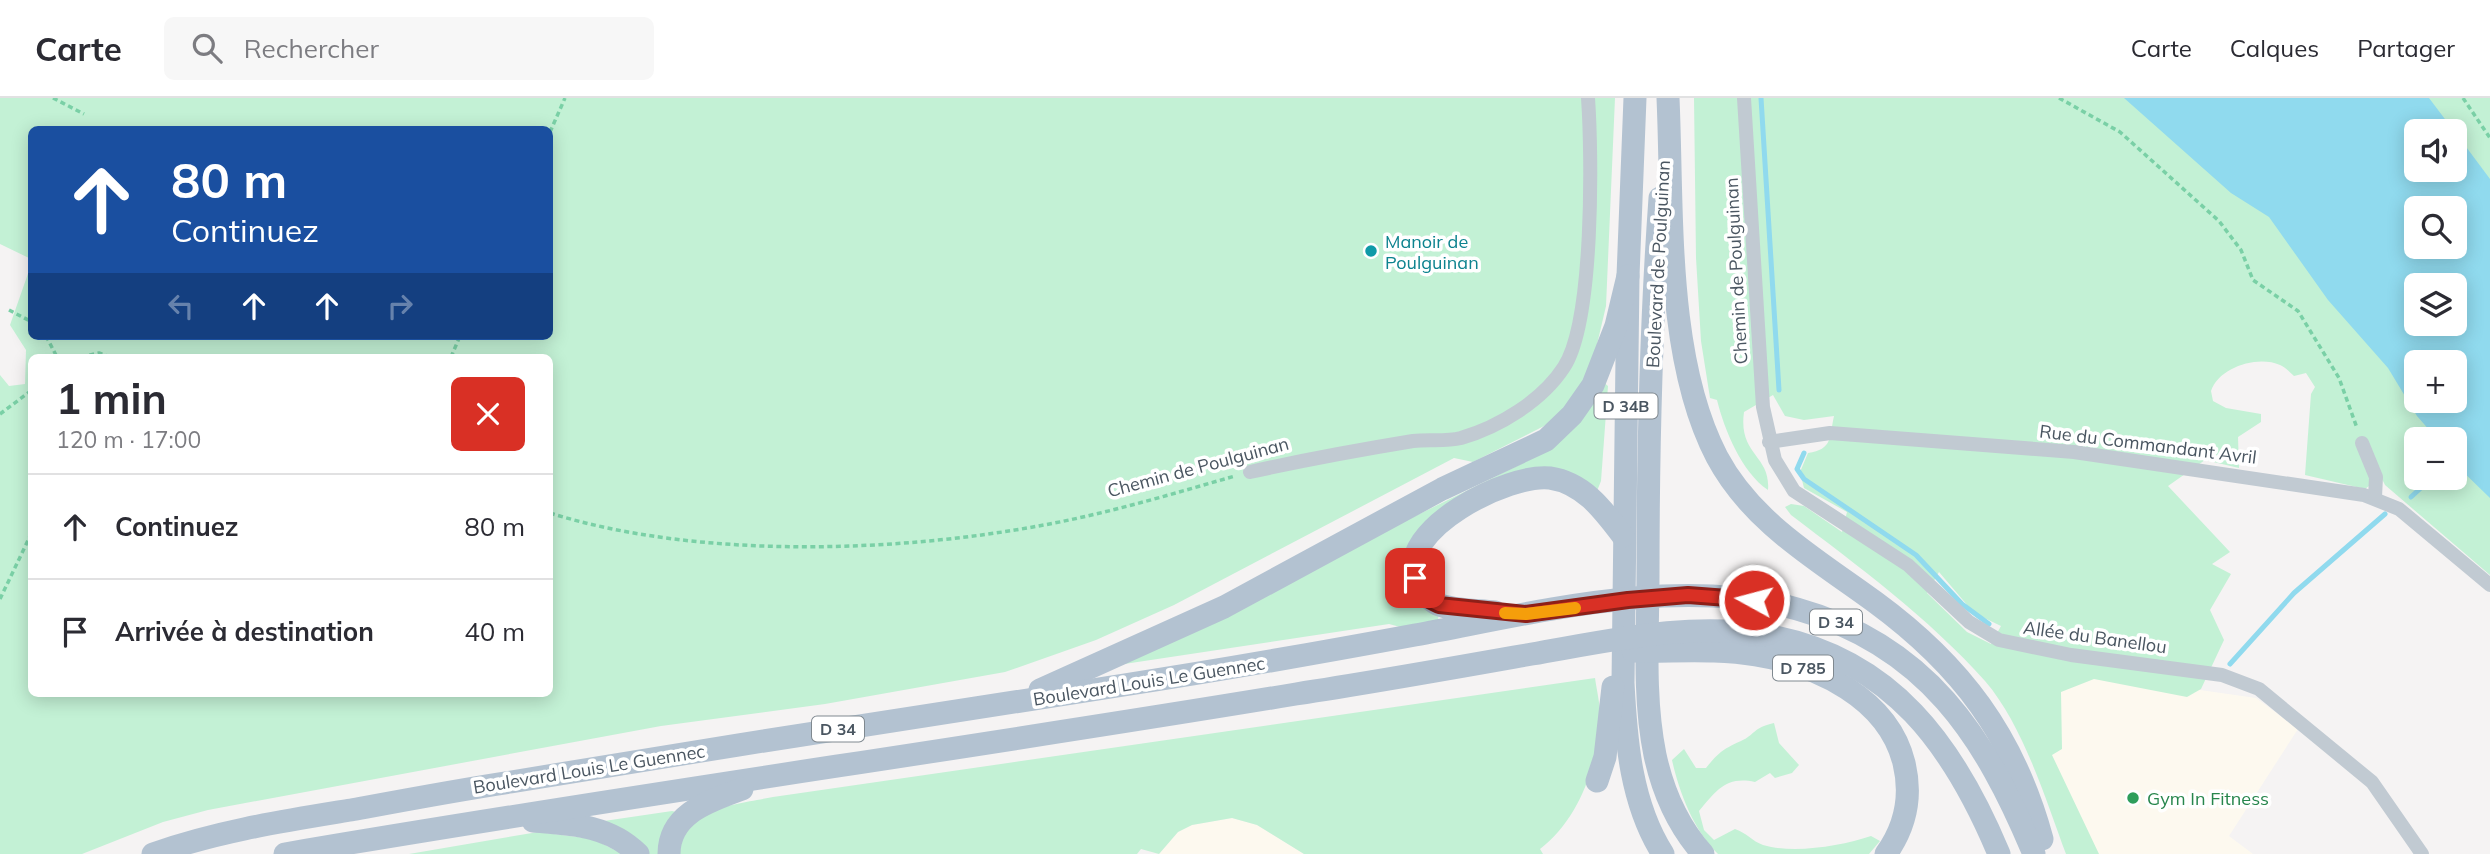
<!DOCTYPE html>
<html lang="fr">
<head>
<meta charset="utf-8">
<style>
	:root { --surface:#fff; --page:#f7f7f7; --text:#2b2b33; --muted:#7c7c81; --line:#e1e1e2 }
	body { margin:0; font-family:Mulish,sans-serif; background:var(--page); color:var(--text); height:100vh; display:flex; flex-direction:column; font-size:26px; white-space:nowrap }
	* { box-sizing:border-box; margin:0 }
	p { font-size:23px; color:var(--muted) }
	.icon { flex:none; width:38px; height:38px; fill:none; stroke:currentColor; stroke-width:2; stroke-linecap:round; stroke-linejoin:round }
	.map { position:relative; flex:1; overflow:hidden }
	.side { position:absolute; left:28px; top:256px; width:525px; height:343px; display:flex; flex-direction:column; background:var(--surface); border-radius:10px; box-shadow:0 4px 18px #0003 }
	.side>* { flex:none }
	.hud { position:absolute; left:28px; top:28px; width:525px; height:214px; border-radius:10px; box-shadow:0 4px 18px #0003; background:#1a4fa0; color:#fff; overflow:hidden }
	.fabs { position:absolute; left:2404px; top:21px; display:grid; gap:14px }
	.fabs a { display:grid; place-items:center; width:63px; height:63px; border-radius:10px; background:var(--surface); box-shadow:0 4px 18px #0003; font-size:35px }
	.pin { position:absolute; display:grid; place-items:center; width:60px; height:60px; color:#fff; margin:-30px; border-radius:14px; box-shadow:0 4px 10px #0006 }
	.me { position:absolute; width:77px; margin:-38px; rotate:277deg; stroke-linejoin:round; filter:drop-shadow(0 0 5px #0008) }
	.turn { display:flex; align-items:center; gap:24px; height:147px; padding:0 28px; font-size:32px }
	.turn .icon { width:91px; height:91px; stroke-width:2.5 }
	.turn b { display:block; font-size:49px; line-height:60px }
	.lanes { display:flex; align-items:center; height:66px; padding:0 28px; background:#0003; justify-content:center; gap:35px; direction:ltr }
	.lanes .off { opacity:.35 }
	.round { display:grid; place-items:center; flex:none; width:74px; height:74px; border-radius:10px; background:var(--page) }
	.overview { display:flex; align-items:center; justify-content:space-between; height:119px; padding:0 28px }
	h1 { font-size:42px; font-weight:700; line-height:52px }
	ul { padding:0; list-style:none }
	li { display:flex; align-items:center; gap:21px; height:105px; padding:0 28px; border-top:2px solid var(--line) }
	li div { flex:1 }
	li b { display:block; font-size:26px }
	li em { font-style:normal }
	header { display:flex; align-items:center; gap:42px; box-sizing:border-box; height:98px; padding:0 35px; background:var(--surface); border-bottom:2px solid var(--line) }
	header strong { font-size:33px }
	nav { display:flex; gap:38px; margin-inline-start:auto; font-size:24px }
	.search { width:490px; height:63px; background:var(--page); display:flex; align-items:center; gap:18px; box-sizing:border-box; padding:0 24px; border-radius:10px; color:var(--muted); font-size:26px }
	.map>svg:first-child { display:block }
	.commercial { fill:#fdf9ef }
	.green { fill:#c3f1d5; fill-rule:evenodd }
	.water { fill:#90daee; fill-rule:evenodd }
	.lines { fill:none; stroke-linecap:round; stroke-linejoin:round }
	.stream { stroke:#90daee; stroke-width:5 }
	.path { stroke:#7ad0a6; stroke-width:3.5; stroke-dasharray:5 3.5; stroke-linecap:butt }
	.minor { stroke:#c1cad2; stroke-width:14 }
	.primary { stroke:#b3c2d1; stroke-width:23 }
	.route-casing { stroke:#8d1f18; stroke-width:18 }
	.route { stroke:#d93025; stroke-width:12 }
	.slow { stroke:#f59e0b; stroke-width:12 }
	.culture-dot { fill:#0f9aa8; stroke:#fff; stroke-width:2.5 }
	.leisure-dot { fill:#2e9e5b; stroke:#fff; stroke-width:2.5 }
	.labels { text-anchor:middle; dominant-baseline:central; stroke-width:7; stroke-linejoin:round; paint-order:stroke }
	.shield { fill:#fff; stroke:#808990; stroke-width:2 }
	.shield-label { font-size:16px; font-weight:bold; fill:#4a5661 }
	.culture-label { font-size:18px; fill:#0d838f; stroke:#fff; text-anchor:start }
	.street-label { font-size:18px; fill:#4a5661; stroke:#fff }
	.leisure-label { font-size:18px; fill:#27864d; stroke:#fff; text-anchor:start }
</style>
</head>
<body>
<header>
<strong>Carte</strong>
<div class="search"><svg class="icon" aria-label="search" viewBox="0 0 24 24"><circle cx="10" cy="10" r="6"/><path d="M15 15l6 6"/></svg>Rechercher</div>
<nav><a>Carte</a><a>Calques</a><a>Partager</a></nav>
</header>
<div class="map">
<svg width="2490" height="756" viewBox="0 0 2490 756">
	<rect width="100%" height="100%" fill="#f5f3f3"/>
	<g class="commercial">
		<path d="M2018,566L2256,600L2298,631L2229,738L2253,756H2089L2043,655Z"/>
		<path d="M1232,720L1257,727L1304,756H1159L1178,734L1192,727Z"/>
	</g>
	<g class="green">
		<path d="M0,0H1615L1606,208L1591,272L1573,303L1546,327L1473,364L1454,360L1174,507L1096,542L1005,574L825,606L661,628L208,712L163,724L82,756H0V277L9,288L25,286L26,252L10,227L31,167L32,238H550V32H32L31,161L0,146ZM32,259H550V595H32Z"/>
		<path d="M1694,0H2267L2417,226V303H2455L2490,329V477L2385,387L2381,379L2365,391L2305,377L2311,296L2315,289L2306,275L2294,278C2290,274 2285,269 2280,267C2258,257 2219,269 2211,293L2213,303L2226,310L2261,316V324L2238,339L2239,370L2205,362L2168,388L2230,454L2212,466L2231,476L2210,512L2224,542L2201,591L2187,599L2094,581L2061,594L2062,651L2052,657L2099,756H2066C2046,702 2023,627 1985,583C1929,520 1858,468 1791,417L1785,409L1791,406L1804,408L1842,434L1847,414L1804,390L1800,374L1808,355C1833,351 1829,340 1834,318L1804,322L1785,318L1773,297L1744,314C1738,357 1771,357 1768,392C1742,375 1724,331 1717,302L1710,300L1701,243L1696,160ZM2417,341H2455V380H2417ZM1939,474L1974,515L2001,528L1991,546L1967,534L1927,495Z"/>
		<path d="M2380,0H2490V144L2455,72V33H2417Z"/>
		<path d="M1603,284L1608,288L1601,383L1597,393L1549,373L1413,438L1406,453L1405,477L1439,513L1438,523L1404,530L1389,526L1111,568L1529,362C1567,339 1582,325 1603,284Z"/>
		<path d="M1595,580C1597,594 1601,609 1600,623C1597,670 1578,722 1540,751L1543,756H1304L1257,727L1232,720L1192,727L1178,734L1159,756L1141,751L1137,756H677C684,709 734,707 773,699Z"/>
		<path d="M1774,625L1779,645L1799,667L1792,675L1775,680L1770,675L1755,684C1726,678 1717,692 1699,713L1704,732L1714,742L1735,731C1747,735 1752,743 1763,747C1794,756 1841,748 1871,738L1880,743L1869,756H1718C1694,733 1679,694 1672,662L1684,651L1696,670H1706C1718,655 1723,651 1741,643C1755,637 1752,630 1774,625Z"/>
		<path d="M672,713L676,714L659,756H646L604,723Z"/>
		<path d="M538,734L593,741L623,756H409Z"/>
	</g>
	<path class="water" d="M2124,0H2429L2454,33H2417V72H2455V34L2490,81V400L2455,366V341H2437L2417,318L2388,270L2328,202L2269,119L2231,95ZM2417,110H2455V149H2417ZM2417,187H2455V226H2417ZM2417,264H2455V303H2417Z"/>
	<g class="lines">
		<g class="stream">
			<path d="M1761,0L1779,292"/>
			<path d="M1804,355L1797,371L1804,381L1916,457L1962,506L1989,526"/>
			<path d="M2455,376L2463,365"/>
			<path d="M2411,399L2424,387H2438L2449,380"/>
			<path d="M2230,566L2294,495L2385,416"/>
		</g>
		<g class="path">
			<path d="M53,0L84,16"/>
			<path d="M2059,0L2120,34L2219,123L2241,152L2253,182L2298,213L2339,280L2357,330"/>
			<path d="M2463,0L2490,40"/>
			<path d="M550,34L565,0"/>
			<path d="M9,212L32,224"/>
			<path d="M46,238L57,259"/>
			<path d="M81,259L99,255L110,259"/>
			<path d="M451,259L460,238"/>
			<path d="M0,316L32,292"/>
			<path d="M550,415C696,461 894,455 1044,427C1109,415 1172,396 1235,378"/>
			<path d="M0,501L32,434"/>
		</g>
		<g class="minor">
			<path d="M1744,0L1763,309L1775,362L1794,393L1908,467L1969,524L1999,542L2071,557L2222,577L2259,591L2372,684L2422,756"/>
			<path d="M1769,344L1830,335L2074,354L2364,397L2399,411L2490,487"/>
			<path d="M2362,345L2376,379L2375,399"/>
			<path d="M1250,374C1304,362 1358,352 1413,343C1429,341 1445,344 1461,340C1499,329 1542,303 1564,269C1594,223 1592,57 1588,0"/>
		</g>
		<g class="primary">
			<path d="M1635,0L1628,178L1623,585C1626,643 1631,706 1663,756"/>
			<path d="M1668,0C1673,111 1665,260 1717,359C1752,425 1818,462 1875,504C1961,567 2014,638 2042,741"/>
			<path d="M1660,100C1651,225 1648,352 1648,477C1648,536 1643,598 1655,657C1663,694 1678,728 1703,756"/>
			<path d="M1495,514C1477,512 1454,513 1437,506C1429,502 1420,491 1416,482C1395,431 1510,375 1550,380C1584,385 1604,413 1623,438"/>
			<path d="M1633,553C1673,554 1716,550 1756,557C1817,567 1888,600 1904,665C1912,698 1906,728 1886,756"/>
			<path d="M1040,592L1224,509L1442,391L1546,342L1572,317L1593,287L1616,228L1628,178"/>
			<path d="M1597,683L1605,659L1613,589"/>
			<path d="M533,723C571,726 609,727 638,756"/>
			<path d="M153,756C218,733 284,723 351,712C405,702 458,692 511,684C715,650 920,618 1124,587C1221,572 1318,555 1415,537C1535,515 1676,477 1797,511C1926,547 1985,638 2034,756"/>
			<path d="M285,756C622,698 959,652 1296,596C1375,584 1453,570 1532,556C1608,543 1693,523 1770,538C1892,561 1954,648 1999,756"/>
			<path d="M669,756C669,715 710,703 742,691"/>
		</g>
	</g>
	<g class="lines">
		<defs>
			<path id="route" d="M1415,480L1431,503L1439,507L1526,516L1628,502L1688,497L1754,502"/>
		</defs>
		<use href="#route" class="route-casing"/>
		<use href="#route" class="route"/>
		<path class="slow" d="M1505,515L1526,516L1575,510"/>
	</g>
	<circle class="culture-dot" cx="1371" cy="153" r="7"/>
	<circle class="leisure-dot" cx="2133" cy="700" r="7"/>
	<g class="labels">
		<g class="shield">
			<rect x="1594.5" y="295.5" width="63" height="25" rx="5"/>
			<rect x="1810" y="511.5" width="52" height="25" rx="5"/>
			<rect x="1773" y="557.5" width="60" height="25" rx="5"/>
			<rect x="812" y="618.5" width="52" height="25" rx="5"/>
		</g>
		<g class="shield-label">
			<text x="1626" y="308">D 34B</text>
			<text x="1836" y="524">D 34</text>
			<text x="1803" y="570">D 785</text>
			<text x="838" y="631">D 34</text>
		</g>
		<g class="culture-label">
			<text x="1385" y="143">Manoir de<tspan x="1385" dy="21">Poulguinan</tspan></text>
		</g>
		<g class="street-label">
			<text transform="translate(1658 166) rotate(-87)">Boulevard de Poulguinan</text>
			<text transform="translate(1736 173) rotate(-93)">Chemin de Poulguinan</text>
			<text transform="translate(2148 346) rotate(7)">Rue du Commandant Avril</text>
			<text transform="translate(1198 369) rotate(-15)">Chemin de Poulguinan</text>
			<text transform="translate(2095 539) rotate(8)">Allée du Banellou</text>
			<text transform="translate(1149 583) rotate(-9)">Boulevard Louis Le Guennec</text>
			<text transform="translate(589 671) rotate(-9)">Boulevard Louis Le Guennec</text>
		</g>
		<g class="leisure-label">
			<text x="2147" y="700">Gym In Fitness</text>
		</g>
	</g>
</svg>
<div class="fabs">
<a><svg class="icon" aria-label="sound" viewBox="0 0 24 24"><path d="M4 9h4l5-4v14l-5-4H4zM17 9q2 3 0 6"/></svg></a>
<a><svg class="icon" aria-label="search" viewBox="0 0 24 24"><circle cx="10" cy="10" r="6"/><path d="M15 15l6 6"/></svg></a>
<a><svg class="icon" aria-label="layers" viewBox="0 0 24 24"><path d="M12 4l9 5-9 5-9-5zM3 14l9 5 9-5"/></svg></a>
<a>+</a>
<a>−</a>
</div>
<div class="pin" style="left:1415px;top:480px;background:#d93025"><svg class="icon" aria-label="arrive" viewBox="0 0 24 24"><path d="M6 21V4h12l-3 4 3 4H6"/></svg></div>
<svg class="me" style="left:1754px;top:502px" viewBox="-20 -20 40 40"><circle r="17" fill="#d93025" stroke="#fff" stroke-width="3"/><path d="M0-11L8 9 0 5-8 9z" fill="#fff"/></svg>
<div class="hud">
<div class="turn"><svg class="icon" aria-label="ahead" viewBox="0 0 24 24"><path d="M12 20V5M6 11l6-6 6 6"/></svg><div><b>80 m</b>Continuez</div></div>
<div class="lanes"><svg class="icon off" aria-label="left" viewBox="0 0 24 24"><path d="M17 20v-9H6M10 6l-5 5 5 5"/></svg><svg class="icon" aria-label="ahead" viewBox="0 0 24 24"><path d="M12 20V5M6 11l6-6 6 6"/></svg><svg class="icon" aria-label="ahead" viewBox="0 0 24 24"><path d="M12 20V5M6 11l6-6 6 6"/></svg><svg class="icon off" aria-label="right" viewBox="0 0 24 24"><path d="M7 20v-9h11M14 6l5 5-5 5"/></svg></div>
</div>
<section class="side">
<div class="overview"><div><h1>1 min</h1><p>120 m · 17:00</p></div><a class="round" style="background:#d93025;color:#fff"><svg class="icon" aria-label="close" viewBox="0 0 24 24"><path d="M6 6l12 12M18 6L6 18"/></svg></a></div>
<ul>
<li><svg class="icon" aria-label="ahead" viewBox="0 0 24 24"><path d="M12 20V5M6 11l6-6 6 6"/></svg><div><b>Continuez</b></div><em>80 m</em></li>
<li><svg class="icon" aria-label="arrive" viewBox="0 0 24 24"><path d="M6 21V4h12l-3 4 3 4H6"/></svg><div><b>Arrivée à destination</b></div><em>40 m</em></li>
</ul>
</section>
</div>
</body>
</html>
